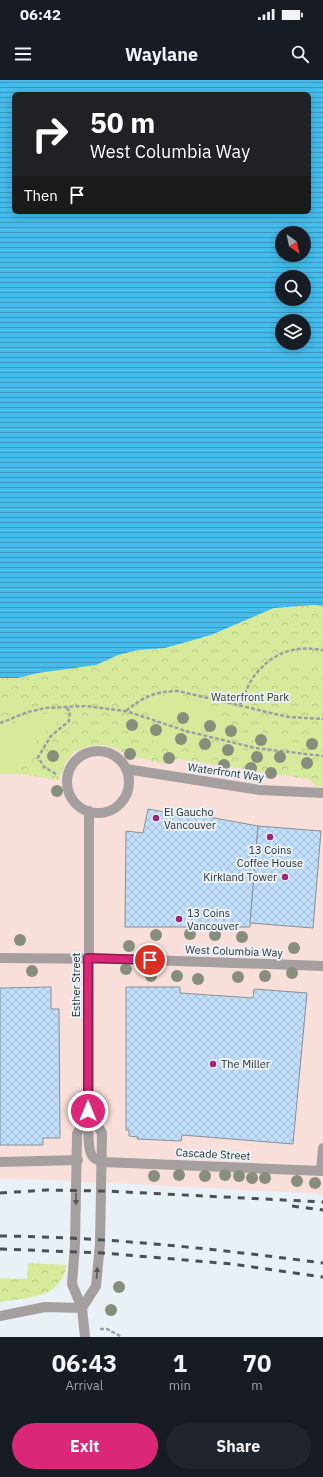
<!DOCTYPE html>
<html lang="en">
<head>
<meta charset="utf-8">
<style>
	:root { --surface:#171b24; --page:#20242c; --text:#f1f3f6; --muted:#9ea1a6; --accent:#db2777 }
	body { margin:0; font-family:"IBM Plex Sans",sans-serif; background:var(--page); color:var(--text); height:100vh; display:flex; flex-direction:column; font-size:15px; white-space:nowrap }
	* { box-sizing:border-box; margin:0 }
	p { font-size:13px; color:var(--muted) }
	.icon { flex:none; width:22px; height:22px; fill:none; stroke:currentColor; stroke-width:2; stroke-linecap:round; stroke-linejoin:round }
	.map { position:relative; height:1257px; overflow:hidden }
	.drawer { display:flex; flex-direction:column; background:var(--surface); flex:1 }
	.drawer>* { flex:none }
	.banner { position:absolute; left:12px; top:12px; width:299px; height:122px; border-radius:6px; box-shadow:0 2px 10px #0003; background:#202124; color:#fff; overflow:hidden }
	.needle { width:26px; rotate:147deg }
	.controls { position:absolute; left:275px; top:146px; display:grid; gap:8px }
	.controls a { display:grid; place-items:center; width:36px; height:36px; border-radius:50%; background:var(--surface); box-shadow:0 2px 10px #0003; font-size:20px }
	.pin { position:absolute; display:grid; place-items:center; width:34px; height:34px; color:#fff; margin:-17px; border:2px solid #fff; border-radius:50%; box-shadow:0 1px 4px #0007 }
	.me { position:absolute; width:44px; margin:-22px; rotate:0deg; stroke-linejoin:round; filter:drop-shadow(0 0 3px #0008) }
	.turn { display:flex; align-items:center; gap:14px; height:84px; padding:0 12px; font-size:18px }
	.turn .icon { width:52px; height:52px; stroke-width:2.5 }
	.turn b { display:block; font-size:28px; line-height:34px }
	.then { display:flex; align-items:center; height:38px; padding:0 12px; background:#0003; gap:8px; font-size:15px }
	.eta { display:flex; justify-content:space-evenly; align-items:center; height:68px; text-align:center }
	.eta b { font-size:24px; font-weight:700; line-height:28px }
	.cta { display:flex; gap:8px; margin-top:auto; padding:8px 12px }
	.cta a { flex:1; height:46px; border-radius:24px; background:var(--accent); color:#fff; font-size:16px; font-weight:700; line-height:46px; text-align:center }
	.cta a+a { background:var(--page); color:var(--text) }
	.status { display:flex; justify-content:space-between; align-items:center; height:28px; padding:0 20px; background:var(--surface); direction:ltr }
	.status svg { height:11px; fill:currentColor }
	header { display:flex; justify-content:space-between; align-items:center; height:52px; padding:0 12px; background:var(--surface); font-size:18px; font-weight:700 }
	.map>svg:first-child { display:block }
	.commercial { fill:#f9dfd9 }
	.park { fill:url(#park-crowns) }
	.garden { fill:#d7ea9c }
	.water { fill:url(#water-rules); fill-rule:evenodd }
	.building { fill:url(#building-cross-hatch); stroke:#899096 }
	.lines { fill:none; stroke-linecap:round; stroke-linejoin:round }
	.path { stroke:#9aa0a4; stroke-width:2.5; stroke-dasharray:4 2; stroke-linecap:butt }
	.minor { stroke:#a5a09f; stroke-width:10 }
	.rail { stroke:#4d5053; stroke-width:3; stroke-dasharray:7 7; stroke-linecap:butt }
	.tree { fill:#878f7c }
	.oneway { fill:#585859 }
	.route-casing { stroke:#8e194d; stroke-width:10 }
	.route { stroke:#db2777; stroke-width:7 }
	.poi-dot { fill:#a12376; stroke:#e9f1f7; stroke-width:1.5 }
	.labels { text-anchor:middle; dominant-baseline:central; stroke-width:4; stroke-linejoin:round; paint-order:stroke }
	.park-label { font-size:11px; fill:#373f18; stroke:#e9f1f7 }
	.street-label { font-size:11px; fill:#2f3134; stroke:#e9f1f7 }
	.poi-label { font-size:11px; fill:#2f3134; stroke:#e9f1f7; text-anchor:start }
</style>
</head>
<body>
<div class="status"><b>06:42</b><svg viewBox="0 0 49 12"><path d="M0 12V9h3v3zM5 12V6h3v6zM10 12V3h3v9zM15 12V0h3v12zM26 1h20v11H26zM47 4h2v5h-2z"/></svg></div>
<header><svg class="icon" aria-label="menu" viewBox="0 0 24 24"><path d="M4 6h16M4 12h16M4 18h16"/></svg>Waylane<svg class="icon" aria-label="search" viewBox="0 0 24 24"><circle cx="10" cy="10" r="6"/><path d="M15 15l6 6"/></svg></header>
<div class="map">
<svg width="323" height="1257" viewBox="0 0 323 1257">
	<defs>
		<pattern id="park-crowns" width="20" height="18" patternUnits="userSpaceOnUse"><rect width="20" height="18" fill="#d7ea9c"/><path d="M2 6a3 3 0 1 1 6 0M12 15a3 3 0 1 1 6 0" fill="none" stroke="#b9c987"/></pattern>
		<pattern id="water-rules" width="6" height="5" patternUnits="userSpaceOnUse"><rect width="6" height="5" fill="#45bceb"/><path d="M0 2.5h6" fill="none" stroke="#3a99bf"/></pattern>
		<pattern id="building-cross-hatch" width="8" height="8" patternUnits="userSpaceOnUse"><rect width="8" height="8" fill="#c1dffb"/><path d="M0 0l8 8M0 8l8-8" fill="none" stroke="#a6c0d8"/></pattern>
	</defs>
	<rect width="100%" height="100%" fill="#e9f1f7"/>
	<path class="commercial" d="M323,526V1114L51,1100L0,1099V598H18L211,555L274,528Z"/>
	<g class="park">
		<path d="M315,525L323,526V706H316L308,699L178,679L166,684L130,676L115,668L102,665L88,666L74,672L65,683L59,700L20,694H0V598H18L138,570L165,568L211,555L274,528Z"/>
		<path d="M28,1183L67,1185C59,1220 30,1217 0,1222V1198L27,1199Z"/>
	</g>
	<g class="garden">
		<path d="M299,573L323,575V583C303,583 285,581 269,595L265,591C275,580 285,575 299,573Z"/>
		<path d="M166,615L182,616L205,623L211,637L216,642L233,646L241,651L260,657L306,664L305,669C250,660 193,652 142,629V625L150,620Z"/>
		<path d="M0,621L27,623L0,634Z"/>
		<path d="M62,631L66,636C42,650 28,668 20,694H0V649L32,636Z"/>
		<path d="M128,637H133L186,656L236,669L323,682V687C263,681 205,673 146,659L148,652L119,643Z"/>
	</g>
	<path class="water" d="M0,0H323V526L315,525L274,528L211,555L165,568L138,570L118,575L96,585L38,593L18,598H0ZM14,14H309V132H14ZM282,153H304V175H282ZM282,197H304V219H282ZM282,241H304V263H282Z"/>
	<g class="building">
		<path d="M148,729L175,734L176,731L258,746L250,847H125L126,751L143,753Z"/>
		<path d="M258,746L321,751L313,848L250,843Z"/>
		<path d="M51,907V929H59L60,1058H43V1065H0V908Z"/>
		<path d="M126,907H180V913L253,918L254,909L307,913L293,1064L182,1055L181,1061L137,1059L138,1057L129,1056V1050H126Z"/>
	</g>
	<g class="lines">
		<g class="path">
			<path d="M240,625C244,616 247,607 252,599C271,573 292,565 323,570"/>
			<path d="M126,631C143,617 156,611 178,611L288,637L323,639"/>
			<path d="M0,643L28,632L45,628L85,626L126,631L186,651L255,668L323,676"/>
			<path d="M56,694L44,687L38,677L51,656L69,641L70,632L66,627"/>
			<path d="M100,1249H107L122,1257"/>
		</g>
		<g class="minor">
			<circle cx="98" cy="702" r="31"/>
			<path d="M126,689L260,710L323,713"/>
			<path d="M89,731V1031C89,1042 86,1069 93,1077C96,1080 99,1080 102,1082L323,1091"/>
			<path d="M0,878L120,879L323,886"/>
			<path d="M0,1082L78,1080"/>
			<path d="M321,1091L323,1068"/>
			<path d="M82,1228L96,1206L100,1164L102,1053L89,1032"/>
			<path d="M0,1236L45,1227L82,1228"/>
			<path d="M85,1257L82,1228L72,1204L75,1165L77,1054L87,1034"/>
		</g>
		<g class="rail">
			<path d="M0,1113L47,1110L105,1111L323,1122"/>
			<path d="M292,1126L323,1130"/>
			<path d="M0,1156C108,1157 216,1169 323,1183"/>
			<path d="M0,1169L103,1173L232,1184L323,1197"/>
		</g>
	</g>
	<g class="tree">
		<circle cx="183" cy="638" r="6"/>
		<circle cx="132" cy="645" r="6"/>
		<circle cx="210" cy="646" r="6"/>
		<circle cx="156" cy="650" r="6"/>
		<circle cx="231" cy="651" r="6"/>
		<circle cx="181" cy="659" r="6"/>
		<circle cx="261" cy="660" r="6"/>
		<circle cx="205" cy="664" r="6"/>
		<circle cx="312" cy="664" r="6"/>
		<circle cx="228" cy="670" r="6"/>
		<circle cx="130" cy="674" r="6"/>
		<circle cx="53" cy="676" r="6"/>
		<circle cx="257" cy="677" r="6"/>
		<circle cx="280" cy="677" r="6"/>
		<circle cx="169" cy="678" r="6"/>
		<circle cx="307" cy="683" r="6"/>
		<circle cx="224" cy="685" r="6"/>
		<circle cx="251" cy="688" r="6"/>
		<circle cx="271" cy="693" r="6"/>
		<circle cx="57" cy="711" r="6"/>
		<circle cx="190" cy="854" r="6"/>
		<circle cx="156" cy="855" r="6"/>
		<circle cx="215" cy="855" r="6"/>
		<circle cx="242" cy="857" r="6"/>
		<circle cx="20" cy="860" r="6"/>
		<circle cx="129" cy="866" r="6"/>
		<circle cx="294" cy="868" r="6"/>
		<circle cx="126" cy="889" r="6"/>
		<circle cx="32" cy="891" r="6"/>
		<circle cx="292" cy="893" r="6"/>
		<circle cx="151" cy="896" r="6"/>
		<circle cx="177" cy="896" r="6"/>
		<circle cx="265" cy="896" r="6"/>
		<circle cx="238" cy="897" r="6"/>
		<circle cx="198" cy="899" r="6"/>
		<circle cx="179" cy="1095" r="6"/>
		<circle cx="225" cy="1095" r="6"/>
		<circle cx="154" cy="1096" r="6"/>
		<circle cx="205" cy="1096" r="6"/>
		<circle cx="239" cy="1096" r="6"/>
		<circle cx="252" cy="1098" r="6"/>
		<circle cx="265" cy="1098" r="6"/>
		<circle cx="297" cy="1101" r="6"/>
		<circle cx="315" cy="1103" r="6"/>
		<circle cx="119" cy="1207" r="6"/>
		<circle cx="111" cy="1230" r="6"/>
	</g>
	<defs><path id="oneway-solid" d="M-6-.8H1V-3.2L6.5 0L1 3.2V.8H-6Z"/></defs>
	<g class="oneway">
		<use href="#oneway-solid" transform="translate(76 1119) rotate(91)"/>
		<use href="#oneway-solid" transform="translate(97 1193) rotate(-85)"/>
	</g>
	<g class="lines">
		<defs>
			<path id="route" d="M88,1031V878L150,880"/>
		</defs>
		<use href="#route" class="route-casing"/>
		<use href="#route" class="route"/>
	</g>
	<g class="poi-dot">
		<circle cx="156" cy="738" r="4"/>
		<circle cx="270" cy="757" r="4"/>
		<circle cx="285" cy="797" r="4"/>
		<circle cx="179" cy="839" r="4"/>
		<circle cx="213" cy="984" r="4"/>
	</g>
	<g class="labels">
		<g class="park-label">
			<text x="250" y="617">Waterfront Park</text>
		</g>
		<g class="street-label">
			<text transform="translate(226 692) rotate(8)">Waterfront Way</text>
			<text transform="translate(234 871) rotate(2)">West Columbia Way</text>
			<text transform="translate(76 905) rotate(-90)">Esther Street</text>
			<text transform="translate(213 1074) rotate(3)">Cascade Street</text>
		</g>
		<g class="poi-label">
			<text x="164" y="732">El Gaucho<tspan x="164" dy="13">Vancouver</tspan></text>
			<text x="270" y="770" text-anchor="middle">13 Coins<tspan x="270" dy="13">Coffee House</tspan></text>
			<text x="277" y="797" text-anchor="end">Kirkland Tower</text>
			<text x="187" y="833">13 Coins<tspan x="187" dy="13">Vancouver</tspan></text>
			<text x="221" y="984">The Miller</text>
		</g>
	</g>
</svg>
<div class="controls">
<a><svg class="needle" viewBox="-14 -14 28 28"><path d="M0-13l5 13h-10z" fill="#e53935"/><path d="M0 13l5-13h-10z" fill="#9ea1a6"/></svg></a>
<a><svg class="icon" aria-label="search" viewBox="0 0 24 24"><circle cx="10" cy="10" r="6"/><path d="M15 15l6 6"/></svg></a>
<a><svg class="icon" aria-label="layers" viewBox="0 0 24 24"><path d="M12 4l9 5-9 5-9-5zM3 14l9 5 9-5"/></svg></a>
</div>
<div class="pin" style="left:150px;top:880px;background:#d93025"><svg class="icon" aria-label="arrive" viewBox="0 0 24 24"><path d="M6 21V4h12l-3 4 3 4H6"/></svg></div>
<svg class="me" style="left:88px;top:1031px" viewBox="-20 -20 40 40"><circle r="17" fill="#db2777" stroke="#fff" stroke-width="3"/><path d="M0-11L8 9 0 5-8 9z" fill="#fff"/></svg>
<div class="banner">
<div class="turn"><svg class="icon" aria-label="right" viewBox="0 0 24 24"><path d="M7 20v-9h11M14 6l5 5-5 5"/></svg><div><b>50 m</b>West Columbia Way</div></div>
<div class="then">Then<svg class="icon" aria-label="arrive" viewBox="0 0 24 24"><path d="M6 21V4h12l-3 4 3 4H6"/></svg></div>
</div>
</div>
<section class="drawer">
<div class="eta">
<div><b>06:43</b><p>Arrival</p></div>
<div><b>1</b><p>min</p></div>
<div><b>70</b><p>m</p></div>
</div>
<div class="cta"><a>Exit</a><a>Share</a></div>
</section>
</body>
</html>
